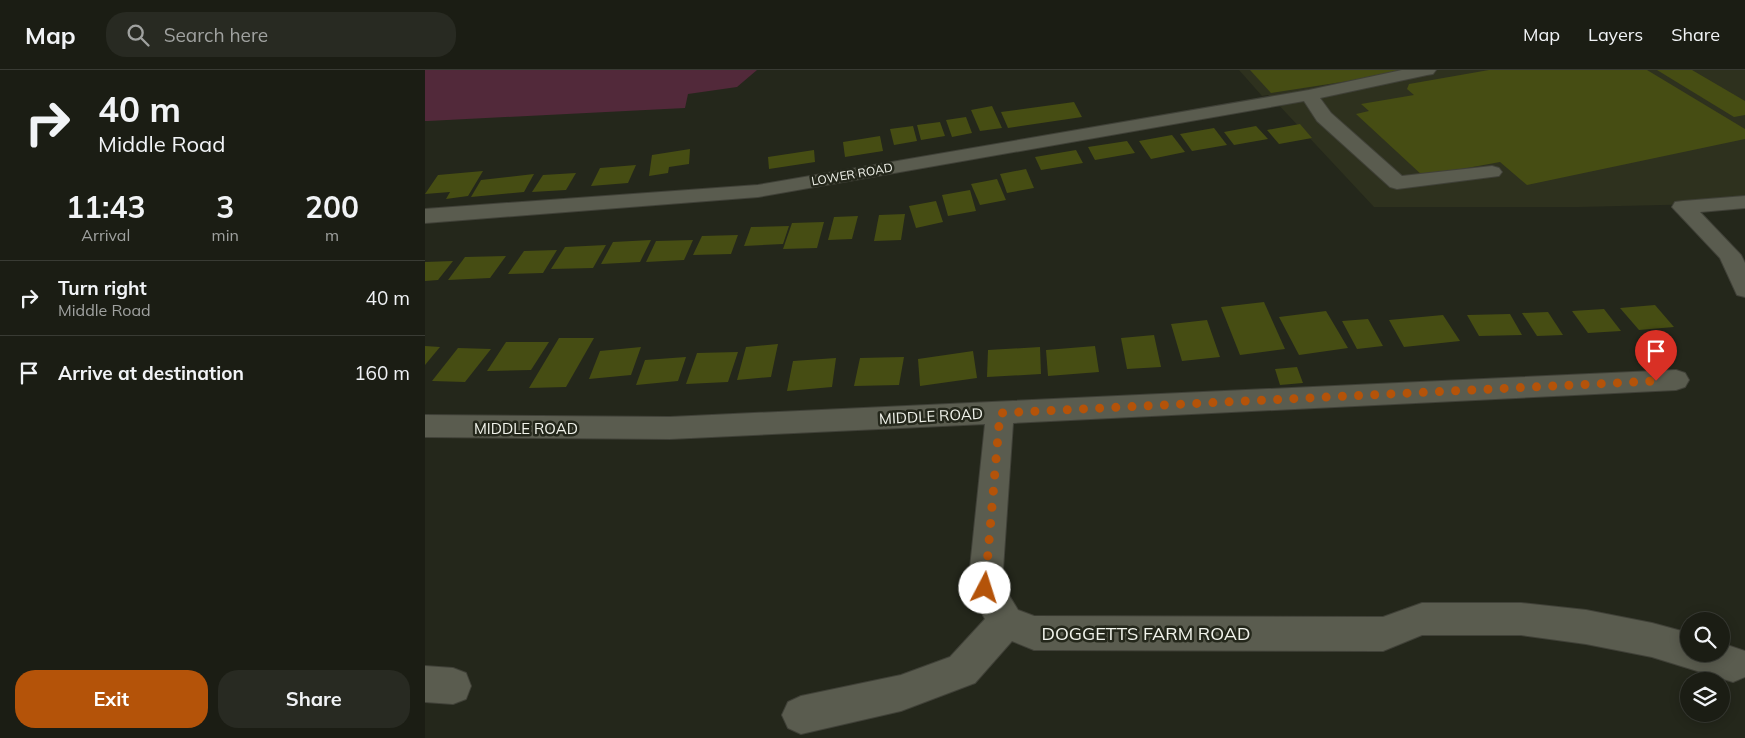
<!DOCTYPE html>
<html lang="en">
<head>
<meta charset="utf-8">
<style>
	:root { --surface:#1b1d14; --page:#282a22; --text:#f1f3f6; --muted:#a0a2a0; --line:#393b34; --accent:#b45309 }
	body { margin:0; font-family:Mulish,sans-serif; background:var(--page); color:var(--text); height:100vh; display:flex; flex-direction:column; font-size:19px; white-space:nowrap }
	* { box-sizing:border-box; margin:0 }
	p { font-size:16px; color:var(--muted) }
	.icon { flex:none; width:28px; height:28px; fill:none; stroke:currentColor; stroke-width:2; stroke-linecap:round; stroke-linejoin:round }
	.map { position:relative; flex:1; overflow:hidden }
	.panel { display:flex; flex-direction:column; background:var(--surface); width:425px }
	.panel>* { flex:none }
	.top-card { background:#1b1d14; color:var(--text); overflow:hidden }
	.fabs { position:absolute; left:1255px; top:542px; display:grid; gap:10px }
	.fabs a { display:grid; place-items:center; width:50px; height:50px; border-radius:50%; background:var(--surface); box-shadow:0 2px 12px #0003,0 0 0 1px var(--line); font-size:25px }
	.pin { position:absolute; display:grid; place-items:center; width:42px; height:42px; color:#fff; margin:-51px -21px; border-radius:50% 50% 50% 0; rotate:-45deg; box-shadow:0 0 5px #0007 }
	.pin .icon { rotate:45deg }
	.me { position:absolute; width:55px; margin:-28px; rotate:5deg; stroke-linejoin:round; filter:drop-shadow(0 0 4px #0008) }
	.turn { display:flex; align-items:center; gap:18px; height:105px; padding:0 15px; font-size:22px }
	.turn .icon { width:65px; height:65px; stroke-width:2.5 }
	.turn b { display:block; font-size:35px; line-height:42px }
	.eta { display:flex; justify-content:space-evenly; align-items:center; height:85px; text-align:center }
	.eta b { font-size:30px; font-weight:700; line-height:35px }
	.cta { display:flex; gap:10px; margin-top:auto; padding:10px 15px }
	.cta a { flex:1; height:58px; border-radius:20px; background:var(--accent); color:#fff; font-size:20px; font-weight:700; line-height:58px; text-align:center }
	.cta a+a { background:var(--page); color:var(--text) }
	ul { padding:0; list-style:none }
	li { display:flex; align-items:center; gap:15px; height:75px; padding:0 15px; border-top:1px solid var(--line) }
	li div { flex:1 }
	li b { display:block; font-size:19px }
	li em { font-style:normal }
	header { display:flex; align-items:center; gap:30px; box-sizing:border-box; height:70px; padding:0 25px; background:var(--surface); border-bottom:1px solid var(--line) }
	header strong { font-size:24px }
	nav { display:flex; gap:28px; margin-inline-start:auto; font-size:18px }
	.search { width:350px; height:45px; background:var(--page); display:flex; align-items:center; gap:12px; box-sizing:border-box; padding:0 18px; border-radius:20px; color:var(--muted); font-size:19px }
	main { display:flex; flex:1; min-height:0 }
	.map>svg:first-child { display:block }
	.built { fill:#2e311e }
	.green { fill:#52293a }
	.building { fill:#464d13 }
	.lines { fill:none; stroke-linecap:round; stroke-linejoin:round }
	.minor-casing { stroke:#404138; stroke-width:2 }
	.minor { fill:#5a5c4f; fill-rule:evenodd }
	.route { stroke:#b45309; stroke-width:9; stroke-dasharray:0 16.2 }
	.labels { text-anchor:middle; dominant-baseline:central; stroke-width:5; stroke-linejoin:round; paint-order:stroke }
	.far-street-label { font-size:12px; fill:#f2f4ec; stroke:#24271b }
	.street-label { font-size:15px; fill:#f2f4ec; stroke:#24271b }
	.near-street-label { font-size:18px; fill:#f2f4ec; stroke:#24271b }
</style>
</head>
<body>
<header>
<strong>Map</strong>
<div class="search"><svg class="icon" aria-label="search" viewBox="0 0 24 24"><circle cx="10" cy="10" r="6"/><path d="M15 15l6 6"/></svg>Search here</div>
<nav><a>Map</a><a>Layers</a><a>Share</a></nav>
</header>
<main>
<section class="panel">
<div class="top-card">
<div class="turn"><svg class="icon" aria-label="right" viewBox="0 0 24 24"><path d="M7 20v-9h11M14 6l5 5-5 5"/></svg><div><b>40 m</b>Middle Road</div></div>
</div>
<div class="eta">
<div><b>11:43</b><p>Arrival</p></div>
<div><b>3</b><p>min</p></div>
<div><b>200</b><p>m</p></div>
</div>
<ul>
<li><svg class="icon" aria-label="right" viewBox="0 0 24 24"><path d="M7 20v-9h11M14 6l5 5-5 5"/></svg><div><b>Turn right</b><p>Middle Road</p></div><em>40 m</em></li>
<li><svg class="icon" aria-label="arrive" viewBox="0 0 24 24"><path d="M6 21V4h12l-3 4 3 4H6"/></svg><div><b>Arrive at destination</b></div><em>160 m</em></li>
</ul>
<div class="cta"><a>Exit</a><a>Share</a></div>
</section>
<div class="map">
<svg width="1320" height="668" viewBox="0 0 1320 668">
	<rect width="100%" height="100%" fill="#24271b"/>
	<path class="built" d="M814,0H1320V133L1154,137H949L850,31L843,25L837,26Z"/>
	<path class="green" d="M0,0H332L312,17L263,24L260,38L3,51H0Z"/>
	<g class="building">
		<path d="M825,0H988V1L846,23Z"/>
		<path d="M1064,0H1222L1320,59V69L1102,115L1075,92L998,106L931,44L944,41L936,34L989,25L982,19L984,14Z"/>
		<path d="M1232,0H1267L1320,31V45L1309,47Z"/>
		<path d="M649,32L657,47L583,58L576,42Z"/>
		<path d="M567,36L577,58L555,61L546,40Z"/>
		<path d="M541,47L547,63L527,67L521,50Z"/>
		<path d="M515,52L520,66L496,70L492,55Z"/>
		<path d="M875,54L887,68L854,74L842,60Z"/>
		<path d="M488,56L492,71L469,75L465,59Z"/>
		<path d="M831,56L843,69L809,75L799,62Z"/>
		<path d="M789,58L802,75L767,81L755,64Z"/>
		<path d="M747,65L760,82L726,89L714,71Z"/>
		<path d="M455,66L458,81L420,87L418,72Z"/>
		<path d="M702,71L710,83L670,90L663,77Z"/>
		<path d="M265,79L264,94L244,97L243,103L224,106L227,85Z"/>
		<path d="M389,80L390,92L344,99L343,87Z"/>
		<path d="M651,80L658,93L616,100L610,87Z"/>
		<path d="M211,95L203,113L166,116L175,98Z"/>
		<path d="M601,99L609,118L582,123L575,104Z"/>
		<path d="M58,101L43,126L21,129L25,122L0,124L13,105Z"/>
		<path d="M151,103L141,120L107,122L118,105Z"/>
		<path d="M109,104L99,122L46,127L56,110Z"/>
		<path d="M572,109L581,130L555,135L546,114Z"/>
		<path d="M545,120L551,141L523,146L517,125Z"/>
		<path d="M511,131L518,152L491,158L484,136Z"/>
		<path d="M480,144L476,170L449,171L454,145Z"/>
		<path d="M433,146L427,169L403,170L409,147Z"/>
		<path d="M399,152L392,178L358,179L367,153Z"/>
		<path d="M364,156L358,174L319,176L326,157Z"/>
		<path d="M313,165L306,184L268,185L277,166Z"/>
		<path d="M226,170L215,192L176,194L188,172Z"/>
		<path d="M268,170L259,190L221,192L231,171Z"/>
		<path d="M181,175L168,198L126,199L140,177Z"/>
		<path d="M132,180L118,203L83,204L99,181Z"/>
		<path d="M81,186L65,208L23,210L40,187Z"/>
		<path d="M28,191L13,210L0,211V192Z"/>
		<path d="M839,232L860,279L815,285L796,237Z"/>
		<path d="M1230,235L1249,257L1214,260L1195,238Z"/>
		<path d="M1179,239L1196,261L1163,263L1147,241Z"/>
		<path d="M901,241L923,278L874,285L854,247Z"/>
		<path d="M1123,242L1138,265L1112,266L1097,243Z"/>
		<path d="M1085,244L1097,265L1054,266L1042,245Z"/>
		<path d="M1018,245L1035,271L979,277L964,250Z"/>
		<path d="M943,249L958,276L932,279L917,251Z"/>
		<path d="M782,250L795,287L757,291L746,254Z"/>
		<path d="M729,265L736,297L702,299L696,268Z"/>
		<path d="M134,268H169L141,317L104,318Z"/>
		<path d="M81,272H124L106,300L62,301Z"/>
		<path d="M353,274L346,307L312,310L321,277Z"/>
		<path d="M0,276L15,277L0,295Z"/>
		<path d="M670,276L674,302L623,306L621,280Z"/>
		<path d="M216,277L206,305L164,309L175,281Z"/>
		<path d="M615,277L616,304L562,307L563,280Z"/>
		<path d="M33,278L66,279L40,312L7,311Z"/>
		<path d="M548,281L552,308L495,316L493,289Z"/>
		<path d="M313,282L303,312L261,314L272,283Z"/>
		<path d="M261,287L253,311L211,315L220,290Z"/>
		<path d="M479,287L474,315L429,316L435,288Z"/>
		<path d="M411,288L407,317L362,321L368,291Z"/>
		<path d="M872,297L878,313L855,315L850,299Z"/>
	</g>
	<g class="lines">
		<defs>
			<g id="minor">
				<path d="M977,0H1011L1008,4L1002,5L895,28L906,43L977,106L1067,96L1074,98L1077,102L1074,106L972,119L965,117L892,51L879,31L333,127L0,153V139L333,115L884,20Z"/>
				<path d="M1320,126V138L1275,142L1316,185L1320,193V227L1312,225L1295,188L1247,137L1250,132L1258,131Z"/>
				<path d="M1251,300L1260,303L1264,310L1260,317L1251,320L588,353L577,514L593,540L609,546L958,547L997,533H1096L1161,540L1227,553L1264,563V584H1296V573L1320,581V607L1308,612L1227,587L1161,574L1096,565H997L958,581L609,580L587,571L550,613L476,641L376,664L363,658L357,645L363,632L376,626L476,605L525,587L560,549L543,517L560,354L245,369L0,367V345L245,347Z"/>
				<path d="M0,596L28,598L41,603L46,616L41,629L28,634L0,632Z"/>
			</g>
		</defs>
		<use href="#minor" class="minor-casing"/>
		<use href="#minor" class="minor"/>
	</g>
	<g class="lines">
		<path class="route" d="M560,518L575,343L1231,311"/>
	</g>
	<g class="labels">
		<g class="far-street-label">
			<text transform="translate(427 104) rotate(-10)">LOWER ROAD</text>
		</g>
		<g class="street-label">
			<text transform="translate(506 346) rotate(-3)">MIDDLE ROAD</text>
			<text x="101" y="358">MIDDLE ROAD</text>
		</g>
		<g class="near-street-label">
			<text x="721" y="563">DOGGETTS FARM ROAD</text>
		</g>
	</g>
</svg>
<div class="fabs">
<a><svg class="icon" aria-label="search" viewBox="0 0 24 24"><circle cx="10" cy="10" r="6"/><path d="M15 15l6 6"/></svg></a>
<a><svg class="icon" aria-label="layers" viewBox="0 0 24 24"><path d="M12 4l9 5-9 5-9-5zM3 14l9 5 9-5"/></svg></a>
</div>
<div class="pin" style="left:1231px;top:311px;background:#d93025"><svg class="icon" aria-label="arrive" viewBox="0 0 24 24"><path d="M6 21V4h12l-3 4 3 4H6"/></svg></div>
<svg class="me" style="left:560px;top:518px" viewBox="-20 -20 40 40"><circle r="19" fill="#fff"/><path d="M0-13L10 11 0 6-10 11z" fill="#b45309"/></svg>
</div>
</main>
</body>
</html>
